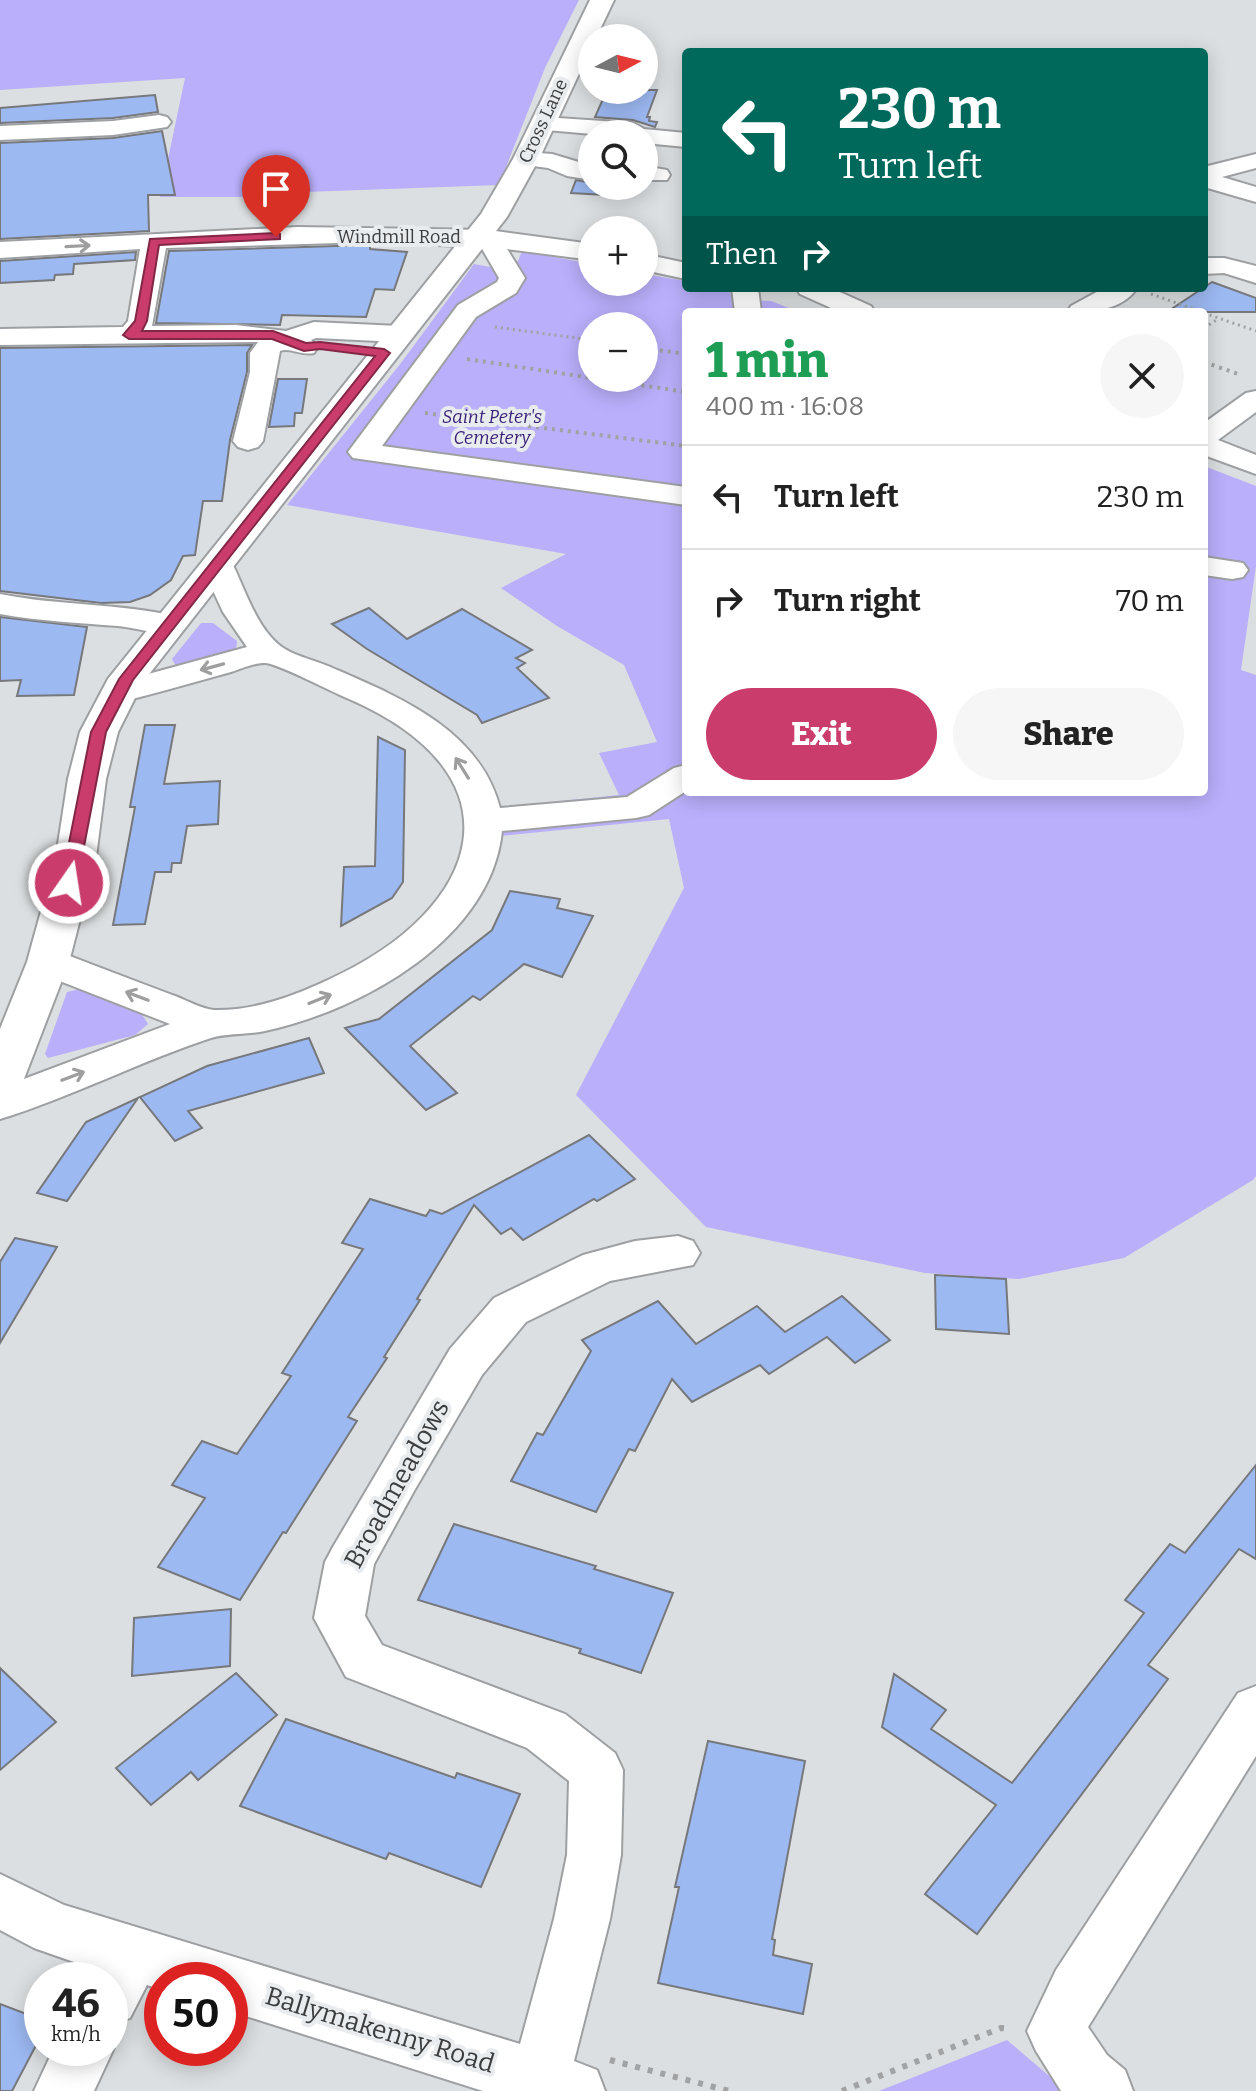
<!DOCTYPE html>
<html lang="en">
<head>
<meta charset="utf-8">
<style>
	:root { --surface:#fff; --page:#f6f6f6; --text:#222; --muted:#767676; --line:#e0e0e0; --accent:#c93c6b }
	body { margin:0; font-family:Bitter,serif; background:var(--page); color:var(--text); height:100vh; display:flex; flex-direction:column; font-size:30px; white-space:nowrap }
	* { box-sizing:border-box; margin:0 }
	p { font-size:26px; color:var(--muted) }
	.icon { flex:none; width:44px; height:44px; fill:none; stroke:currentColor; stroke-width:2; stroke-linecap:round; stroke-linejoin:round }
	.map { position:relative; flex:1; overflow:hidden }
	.side { position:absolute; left:682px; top:308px; width:526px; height:488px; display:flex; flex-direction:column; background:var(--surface); border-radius:8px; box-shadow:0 4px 20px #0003 }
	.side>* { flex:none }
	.hud { position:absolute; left:682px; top:48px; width:526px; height:244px; border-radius:8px; box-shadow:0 4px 20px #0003; background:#00695c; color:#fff; overflow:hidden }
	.needle { width:52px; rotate:83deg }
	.fabs { position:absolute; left:578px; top:24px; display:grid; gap:16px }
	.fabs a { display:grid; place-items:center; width:80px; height:80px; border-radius:50%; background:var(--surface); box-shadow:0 4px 20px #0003; font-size:40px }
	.speed { position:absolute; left:24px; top:1962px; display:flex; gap:16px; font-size:40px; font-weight:700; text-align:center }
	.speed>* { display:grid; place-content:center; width:104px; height:104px; border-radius:50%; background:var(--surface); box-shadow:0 4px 20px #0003; line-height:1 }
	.speed small { font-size:20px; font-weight:400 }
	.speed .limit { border:12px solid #d22; background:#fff; color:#111 }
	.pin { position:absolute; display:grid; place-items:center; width:68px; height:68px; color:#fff; margin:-82px -34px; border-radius:50% 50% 50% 0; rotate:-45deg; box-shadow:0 0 8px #0007 }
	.pin .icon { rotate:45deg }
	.me { position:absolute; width:88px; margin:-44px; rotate:13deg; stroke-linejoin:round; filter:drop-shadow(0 0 6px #0008) }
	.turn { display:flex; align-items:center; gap:28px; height:168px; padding:0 24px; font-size:36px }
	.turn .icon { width:104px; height:104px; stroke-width:2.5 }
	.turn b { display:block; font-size:56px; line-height:68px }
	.then { display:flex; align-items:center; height:76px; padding:0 24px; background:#0003; gap:16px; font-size:30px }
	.round { display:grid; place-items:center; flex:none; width:84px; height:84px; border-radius:42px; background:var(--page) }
	.summary { display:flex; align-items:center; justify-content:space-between; height:136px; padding:0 24px }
	h1 { font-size:48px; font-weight:800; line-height:60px; color:#1e9e55 }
	.cta { display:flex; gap:16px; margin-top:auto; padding:16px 24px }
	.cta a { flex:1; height:92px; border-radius:48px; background:var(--accent); color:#fff; font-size:32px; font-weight:800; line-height:92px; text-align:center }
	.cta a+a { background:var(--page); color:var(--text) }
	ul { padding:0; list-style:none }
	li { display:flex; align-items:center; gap:24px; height:104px; padding:0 24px; border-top:2px solid var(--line) }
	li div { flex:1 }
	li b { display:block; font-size:30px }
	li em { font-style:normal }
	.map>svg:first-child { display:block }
	.green { fill:#b9affb; fill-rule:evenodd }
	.building { fill:#9db9f2; stroke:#77787b; stroke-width:2 }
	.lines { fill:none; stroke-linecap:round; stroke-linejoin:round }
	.minor-casing { stroke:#9da0a2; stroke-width:4 }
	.major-casing { stroke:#9da0a2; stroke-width:4 }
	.path-far2 { stroke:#a0a2a4; stroke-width:3; stroke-dasharray:2 4; stroke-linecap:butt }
	.path-far1 { stroke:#a0a2a4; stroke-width:4; stroke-dasharray:3 5; stroke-linecap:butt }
	.path { stroke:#a0a2a4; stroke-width:6; stroke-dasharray:5 8; stroke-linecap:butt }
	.minor { fill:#fff; fill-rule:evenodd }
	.major { fill:#fff; fill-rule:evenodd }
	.oneway { stroke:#9e9e9e }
	.route { fill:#c93c6b; stroke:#832746; stroke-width:2 }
	.labels { text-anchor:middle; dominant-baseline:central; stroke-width:8; stroke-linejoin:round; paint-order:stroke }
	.far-street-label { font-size:18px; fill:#3c3d3e; stroke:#e9ecee }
	.far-park-label { font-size:18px; font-style:italic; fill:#371e76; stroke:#e9ecee }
	.near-street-label { font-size:26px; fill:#3c3d3e; stroke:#e9ecee }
</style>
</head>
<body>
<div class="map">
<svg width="1256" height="2091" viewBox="0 0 1256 2091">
	<rect width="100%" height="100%" fill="#dcdfe1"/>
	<g class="green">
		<path d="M0,0H579L545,68L499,185L278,193V197H160L185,78L0,90Z"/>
		<path d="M522,251L592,264V282H644V274L686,281V288H729L732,300L771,301L799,312H686V792H1204V466L1256,486V566L1241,670L1256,675V1176L1253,1180L1124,1258L1019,1279L925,1273L706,1227L576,1095L684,888L669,819L500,836L494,808L619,795L599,753L657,742L624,665L557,626L501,588L566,554L287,505L401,363L474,264L490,267L518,261ZM592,326H644V378H592Z"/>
		<path d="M201,623H213L237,641L236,650L176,666L172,659Z"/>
		<path d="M80,989L140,1011L148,1024L135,1035L48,1058L45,1054L67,992Z"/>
		<path d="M1007,2040L1067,2091H879Z"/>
	</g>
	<g class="building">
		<path d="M607,90H657L647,117H650L649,121L657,122L655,127L633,120L595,117Z"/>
		<path d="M155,95L158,112L113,118L0,123V108Z"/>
		<path d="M162,131L175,195H148L149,231L0,239V143L113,138Z"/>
		<path d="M576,180L592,183V186H627L624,196L571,193Z"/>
		<path d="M370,245V249L407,252L394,290L375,289L366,317L282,315L280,325L156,323L169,251Z"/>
		<path d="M136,252L135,260L74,264L73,274L55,275L54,280L0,283V261Z"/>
		<path d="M1212,282L1256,298V312H1167Z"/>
		<path d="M252,345L247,353V372L230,440L222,501H203L195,555L183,556L171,580L150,595L130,602L101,603L0,591V348Z"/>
		<path d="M278,379H307L302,413H295L294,426L269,427Z"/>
		<path d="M369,608L407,639L462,609L532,650L516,658L525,663L517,668L549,698L482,723L477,715L367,649L332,624Z"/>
		<path d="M0,617L87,627L74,695L17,696L21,680L0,681Z"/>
		<path d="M145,725H175L164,784L220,781L218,824L187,826L181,863H172L171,872H155L145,924L113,925L135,807H130Z"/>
		<path d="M378,737L405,750L403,882L392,898L341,926L344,867L375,866Z"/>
		<path d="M510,891L560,899L557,908L593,916L562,977L524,964L480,1000L473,996L410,1046L457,1093L426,1110L345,1028L379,1019L492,930Z"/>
		<path d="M309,1038L324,1073L188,1111L202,1128L175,1141L140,1097L207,1066Z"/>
		<path d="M138,1098L67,1201L37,1193L86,1122Z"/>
		<path d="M589,1135L635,1179L597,1201L594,1199L523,1240L511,1228L501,1234L474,1205L417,1299L420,1300L384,1357L387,1358L348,1417L357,1421L286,1533L283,1532L240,1600L158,1567L205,1498L172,1485L202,1441L237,1454L291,1376L282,1373L363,1249L342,1243L370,1199L426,1216L430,1210L442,1214Z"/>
		<path d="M15,1238L57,1247L0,1343V1262Z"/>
		<path d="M935,1275L1006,1279L1009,1334L936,1329Z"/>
		<path d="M842,1296L890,1340L855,1363L827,1337L769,1374L760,1365L692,1402L672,1379L635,1451L629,1449L596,1512L511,1481L537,1433L543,1435L591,1351L582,1340L658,1301L696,1344L757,1306L785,1332Z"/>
		<path d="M1256,1465V1559L1239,1549L1148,1665L1168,1679L977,1934L925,1894L996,1805L882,1727L894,1674L946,1710L931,1729L1012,1783L1144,1613L1125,1600L1170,1544L1185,1553Z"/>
		<path d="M454,1524L596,1566L594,1569L673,1593L641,1673L579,1653L581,1649L418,1600Z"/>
		<path d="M231,1609L230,1666L132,1676L134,1618Z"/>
		<path d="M0,1668L56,1722L0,1770Z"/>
		<path d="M236,1673L277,1715L198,1780L191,1772L151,1805L116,1768Z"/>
		<path d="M286,1719L455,1778L457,1773L520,1794L481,1887L389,1853L386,1859L240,1806Z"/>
		<path d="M708,1741L805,1761L772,1939L775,1940L773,1955L812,1964L803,2014L658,1983L679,1887H675Z"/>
		<path d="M0,2004L42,2020V2034L12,2091H0Z"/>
	</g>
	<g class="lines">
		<defs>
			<g id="minor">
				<path d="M159,115L167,117L171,122L167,127L113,135L0,140V126L113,121Z"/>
				<path d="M543,117L633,123L644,129L686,133V147L644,143V134H592L535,129L531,124L535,119Z"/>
				<path d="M526,152L552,154L592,166V180L567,176L548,168L518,164L514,159L518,154Z"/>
				<path d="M1256,154V168L1222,177L1256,187V202L1204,187V167Z"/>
				<path d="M644,166L667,170L670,175L667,180H644Z"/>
				<path d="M297,227L488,230L592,244V260L507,249L525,278L516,293L476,317L382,446L686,487V505L353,458L348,452L458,305L497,282L499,278L481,247L372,242L166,248L152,326L236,325L286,331L314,322L399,326L409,328L413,334L409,340L399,342L316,338L311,340L318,347L314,353C301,356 290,347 280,351L263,441L258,447L248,450L238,447L233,441L250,372V353L258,342L0,345V329L123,327L128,321L140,249L0,258V242Z"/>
				<path d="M644,254L686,263V279L644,270Z"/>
				<path d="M1204,258H1224L1256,266V283L1224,273L1204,274Z"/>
				<path d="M732,288H758L761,312H735Z"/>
				<path d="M796,288H831L871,306L875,312H840L800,294Z"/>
				<path d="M1104,288H1137C1122,311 1091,312 1067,312L1071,306Z"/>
				<path d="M1256,391V412L1218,440L1256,455V474L1204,455V423L1246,393Z"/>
				<path d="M217,556L228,558L233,565C245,590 256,625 278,644C290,655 314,660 328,666C397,696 479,728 500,808L627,797L674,768L686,765V791L649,815L636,818L502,831C491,939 362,1010 265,1031C248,1035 228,1033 211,1038C140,1061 72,1097 0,1119V1088L170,1024L34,971L29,962L34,953L48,949L62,953C99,967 137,982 175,996C186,1000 202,1009 214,1010C254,1011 294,996 330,979C483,909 526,776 349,699C330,691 283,666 266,663C256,662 240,669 231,672C194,682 157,693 120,702L108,699L103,692L108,685L247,647L223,612L201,565L206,558Z"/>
				<path d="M1204,557L1243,563L1248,570L1243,577L1232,579L1204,575Z"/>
				<path d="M0,594C59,606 121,603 179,617L184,624L179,631C159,636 138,628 118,626C78,623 39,621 0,614Z"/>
				<path d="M678,1236L693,1241L700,1253L693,1265L610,1281L526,1322L482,1375L414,1491L374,1564L365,1616L382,1645L565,1714L615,1753L623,1770L621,1855L610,1919L574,2061L597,2070L605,2091H483L230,2011V1980H162V1990L147,1985L130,2018L110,2026V1980H89L94,1969L34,1948L0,1930V1874L64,1905L520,2044L554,1919L567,1855L569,1781L527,1748L346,1677L314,1618L325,1562L333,1547L450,1349L494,1298L583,1255L635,1241Z"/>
				<path d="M1256,1686V1756L1088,2027L1107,2055L1125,2070L1133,2091H1061L1036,2051L1027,2031L1056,1970L1238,1693Z"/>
				<path d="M110,2038L114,2048L94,2091H34L54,2048H110Z"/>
			</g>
			<path id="major" d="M590,0H614L596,38H592V46L539,159L507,217L143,682L118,732L106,779L96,857L69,962L22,1084L16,1095L0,1100V1029L27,962L56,857L68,779L80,732L108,679L481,214L513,159Z"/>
		</defs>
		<use href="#minor" class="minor-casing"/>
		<use href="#major" class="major-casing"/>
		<g class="path-far2">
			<path d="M1151,294L1202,312"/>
			<path d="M1204,313L1256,331"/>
			<path d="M495,327L592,340"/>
			<path d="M1204,328L1218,319"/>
		</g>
		<g class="path-far1">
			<path d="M644,348L686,354"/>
			<path d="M467,359L592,378"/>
			<path d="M1204,362L1241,375"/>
			<path d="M594,378L686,392"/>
			<path d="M425,413L686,446"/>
		</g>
		<g class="path">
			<path d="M610,2060L729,2091"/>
			<path d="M842,2091L1001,2028L1011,2029"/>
		</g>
		<use href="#minor" class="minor"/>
		<use href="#major" class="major"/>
	</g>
	<defs><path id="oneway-shaft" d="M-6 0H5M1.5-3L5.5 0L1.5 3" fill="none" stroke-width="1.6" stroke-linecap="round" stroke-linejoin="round" transform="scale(2)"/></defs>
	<g class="oneway">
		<use href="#oneway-shaft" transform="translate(78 246) rotate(-3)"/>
		<use href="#oneway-shaft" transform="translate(212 667) rotate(165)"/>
		<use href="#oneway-shaft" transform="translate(462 768) rotate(-122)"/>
		<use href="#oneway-shaft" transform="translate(137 996) rotate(-159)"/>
		<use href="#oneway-shaft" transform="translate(320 999) rotate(-22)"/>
		<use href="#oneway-shaft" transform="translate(73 1076) rotate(-21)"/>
	</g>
	<path class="route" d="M276,233L280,234V239L159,245L147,321L142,331H273L306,343L320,342L384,349L390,353L133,680L106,732L77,883L69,888L63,887L61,883L91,732L119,679L375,356L320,349L304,351L272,339H129L123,335L135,321L150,239Z"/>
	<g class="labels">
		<g class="far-street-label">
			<text transform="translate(543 121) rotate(-65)">Cross Lane</text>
			<text x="399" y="237">Windmill Road</text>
		</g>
		<g class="far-park-label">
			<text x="492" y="417">Saint Peter's<tspan x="492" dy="21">Cemetery</tspan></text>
		</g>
		<g class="near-street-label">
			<text transform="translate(397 1484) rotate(-61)">Broadmeadows</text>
			<text transform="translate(380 2030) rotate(17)">Ballymakenny Road</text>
		</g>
	</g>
</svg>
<div class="fabs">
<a><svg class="needle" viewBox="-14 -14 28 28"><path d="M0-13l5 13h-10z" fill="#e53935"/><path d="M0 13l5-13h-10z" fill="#767676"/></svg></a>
<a><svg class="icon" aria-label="search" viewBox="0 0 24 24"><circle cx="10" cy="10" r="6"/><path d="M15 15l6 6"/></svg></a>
<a>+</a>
<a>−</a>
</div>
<div class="speed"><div>46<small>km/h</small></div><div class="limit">50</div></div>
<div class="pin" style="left:276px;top:237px;background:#d93025"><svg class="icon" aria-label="arrive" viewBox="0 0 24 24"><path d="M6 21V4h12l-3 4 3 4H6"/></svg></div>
<svg class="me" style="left:69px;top:883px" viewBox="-20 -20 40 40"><circle r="17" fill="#c93c6b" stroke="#fff" stroke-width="3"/><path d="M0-11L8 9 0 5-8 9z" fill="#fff"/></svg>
<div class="hud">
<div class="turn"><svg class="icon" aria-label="left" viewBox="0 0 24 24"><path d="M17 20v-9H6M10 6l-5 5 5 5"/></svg><div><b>230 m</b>Turn left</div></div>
<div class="then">Then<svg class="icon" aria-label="right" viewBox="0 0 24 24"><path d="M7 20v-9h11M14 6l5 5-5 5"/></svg></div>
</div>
<section class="side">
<div class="summary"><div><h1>1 min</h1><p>400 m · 16:08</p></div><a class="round"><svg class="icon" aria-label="close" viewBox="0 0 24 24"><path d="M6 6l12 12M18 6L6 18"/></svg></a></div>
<ul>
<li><svg class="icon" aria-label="left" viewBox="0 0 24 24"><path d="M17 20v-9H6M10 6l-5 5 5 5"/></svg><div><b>Turn left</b></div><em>230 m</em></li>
<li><svg class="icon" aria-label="right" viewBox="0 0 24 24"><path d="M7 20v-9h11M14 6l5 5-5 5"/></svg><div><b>Turn right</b></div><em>70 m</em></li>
</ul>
<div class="cta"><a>Exit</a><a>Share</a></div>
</section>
</div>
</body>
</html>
